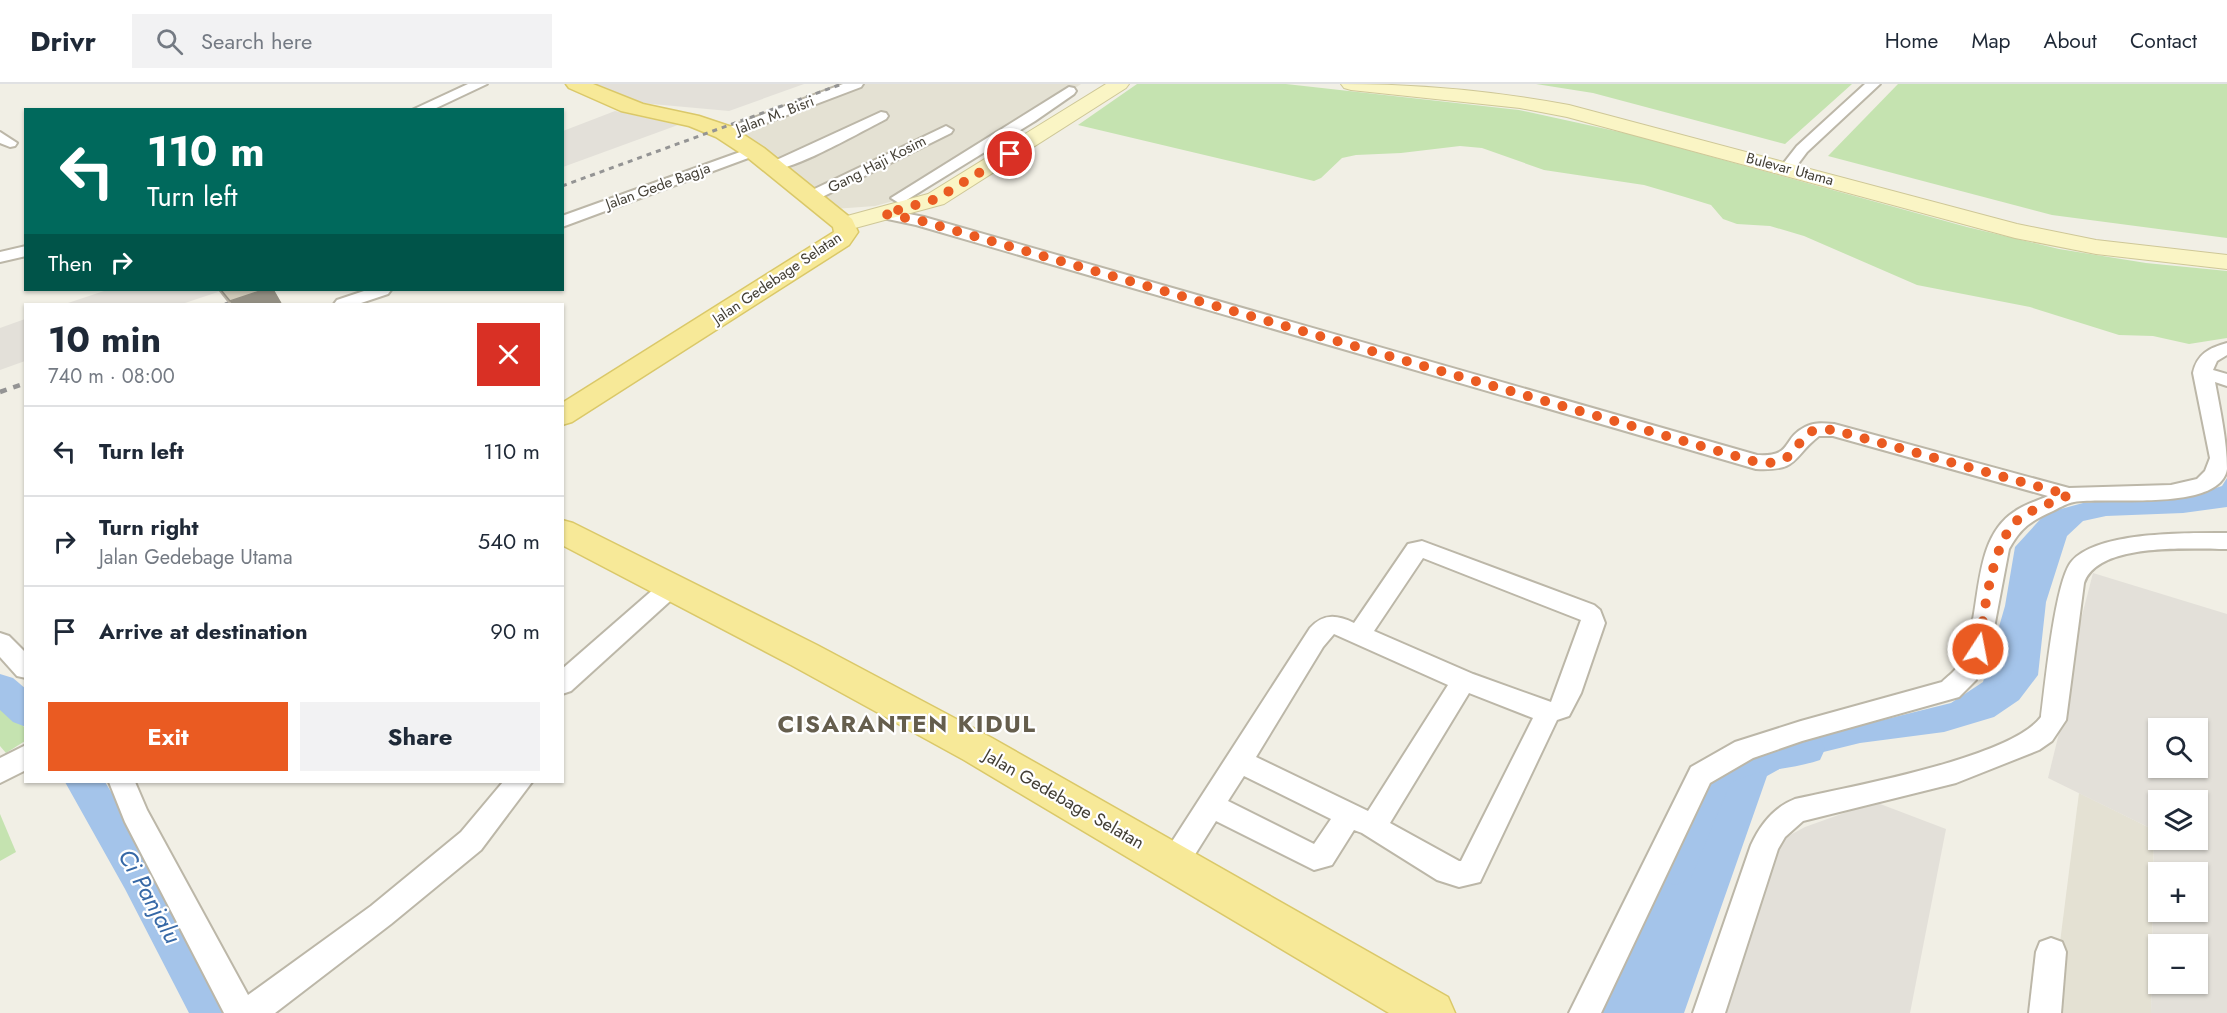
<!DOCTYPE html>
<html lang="en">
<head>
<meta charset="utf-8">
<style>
	:root { --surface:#fff; --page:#f2f2f3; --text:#1f2937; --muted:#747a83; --line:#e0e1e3; --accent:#ea5b22 }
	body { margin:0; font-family:Jost,sans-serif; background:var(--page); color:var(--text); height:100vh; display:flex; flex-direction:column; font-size:22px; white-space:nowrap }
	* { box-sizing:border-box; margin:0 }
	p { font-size:20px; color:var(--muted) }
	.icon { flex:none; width:33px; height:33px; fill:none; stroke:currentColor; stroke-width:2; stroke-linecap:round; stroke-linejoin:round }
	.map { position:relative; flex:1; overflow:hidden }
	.sheet { position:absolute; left:24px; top:219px; width:540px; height:480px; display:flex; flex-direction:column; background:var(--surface); border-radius:0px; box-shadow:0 2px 4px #0004 }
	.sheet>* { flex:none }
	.banner { position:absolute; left:24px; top:24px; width:540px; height:183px; border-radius:0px; box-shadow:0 2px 4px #0004; background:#00695c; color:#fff; overflow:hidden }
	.buttons { position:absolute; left:2148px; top:634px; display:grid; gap:12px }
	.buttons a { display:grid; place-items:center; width:60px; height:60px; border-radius:0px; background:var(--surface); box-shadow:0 2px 4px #0004; font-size:30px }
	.pin { position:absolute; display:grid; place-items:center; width:51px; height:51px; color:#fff; margin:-26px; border:3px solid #fff; border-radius:50%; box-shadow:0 2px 6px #0007 }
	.me { position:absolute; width:66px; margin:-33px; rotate:11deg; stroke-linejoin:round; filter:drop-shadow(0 0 4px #0008) }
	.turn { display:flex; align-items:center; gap:21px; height:126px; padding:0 24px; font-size:27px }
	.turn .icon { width:78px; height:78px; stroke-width:2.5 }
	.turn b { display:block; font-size:42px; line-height:51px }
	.then { display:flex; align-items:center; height:57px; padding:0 24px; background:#0003; gap:12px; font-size:22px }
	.round { display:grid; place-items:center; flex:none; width:63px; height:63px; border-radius:0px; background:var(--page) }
	.head { display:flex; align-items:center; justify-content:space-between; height:102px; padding:0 24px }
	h1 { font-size:36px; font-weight:700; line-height:45px }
	.action { display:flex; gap:12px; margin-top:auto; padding:12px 24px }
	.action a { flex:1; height:69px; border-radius:0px; background:var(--accent); color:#fff; font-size:24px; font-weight:700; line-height:69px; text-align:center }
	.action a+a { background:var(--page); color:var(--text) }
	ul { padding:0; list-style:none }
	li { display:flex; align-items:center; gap:18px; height:90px; padding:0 24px; border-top:2px solid var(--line) }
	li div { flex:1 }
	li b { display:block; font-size:22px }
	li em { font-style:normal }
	header { display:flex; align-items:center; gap:36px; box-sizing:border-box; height:84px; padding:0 30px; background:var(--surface); border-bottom:2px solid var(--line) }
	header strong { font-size:28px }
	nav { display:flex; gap:33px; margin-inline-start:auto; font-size:21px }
	.search { width:420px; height:54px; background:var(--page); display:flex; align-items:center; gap:15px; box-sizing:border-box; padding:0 21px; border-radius:0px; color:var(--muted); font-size:22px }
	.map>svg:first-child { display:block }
	.residential { fill:#e4e1d3 }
	.industrial { fill:#e3e0d9; fill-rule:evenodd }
	.green { fill:#c5e3b0 }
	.water { fill:#a4c4ea }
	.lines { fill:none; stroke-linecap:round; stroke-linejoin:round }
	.river { fill:#a4c4ea; fill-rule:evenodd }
	.minor-casing { stroke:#bcb7a8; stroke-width:4 }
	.secondary-casing { stroke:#cec797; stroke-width:2 }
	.primary-casing { stroke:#dac869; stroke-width:3 }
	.minor { fill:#fff; fill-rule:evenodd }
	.secondary { fill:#faf5c5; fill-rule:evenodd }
	.primary { fill:#f7e998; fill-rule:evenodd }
	.rail-far1 { stroke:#949494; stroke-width:3; stroke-dasharray:5 5; stroke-linecap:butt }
	.rail { stroke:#949494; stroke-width:4.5; stroke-dasharray:7 7; stroke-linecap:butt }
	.wall { fill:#b5afa1 }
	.shaded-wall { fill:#938f83 }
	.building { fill:#d2ccbb; stroke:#938f83; stroke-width:1.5 }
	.route { stroke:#ea5b22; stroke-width:10; stroke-dasharray:0 18 }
	.labels { text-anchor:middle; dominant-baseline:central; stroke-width:4.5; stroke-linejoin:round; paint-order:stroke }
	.far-street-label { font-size:15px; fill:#433f35; stroke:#fff }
	.street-label { font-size:18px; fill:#433f35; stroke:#fff }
	.district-label { font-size:24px; font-weight:bold; letter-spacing:1.5px; fill:#655e4d; stroke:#fff }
	.near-water-label { font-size:24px; font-style:italic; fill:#3668a6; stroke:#fff }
</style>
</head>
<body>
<header>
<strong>Drivr</strong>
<div class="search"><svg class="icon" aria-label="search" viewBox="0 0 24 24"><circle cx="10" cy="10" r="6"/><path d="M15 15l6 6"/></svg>Search here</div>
<nav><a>Home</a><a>Map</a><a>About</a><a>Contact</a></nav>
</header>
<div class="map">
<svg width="2227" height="929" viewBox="0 0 2227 929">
	<rect width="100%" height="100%" fill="#f1efe5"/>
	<g class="residential">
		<path d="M858,0H1081L1030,35L897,116L875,122L834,125L733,48Z"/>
		<path d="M2079,709L2154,746L2151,929H2051Z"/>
	</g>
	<g class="industrial">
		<path d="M596,0H804L729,27L641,19Z"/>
		<path d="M615,27L678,41L563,83V47Z"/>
		<path d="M107,206H224L182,220H65Z"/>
		<path d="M25,235V277L0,286V244Z"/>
		<path d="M2093,489L2227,530V929H2151L2154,746L2048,694L2073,592L2078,547ZM2158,645H2198V684H2158ZM2158,717H2198V756H2158ZM2158,789H2198V828H2158ZM2158,861H2198V900H2158Z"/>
		<path d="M1875,718L1946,745L1910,929H1712L1777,758L1805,743Z"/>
	</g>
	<g class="green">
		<path d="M1137,0H1286L1519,26L1629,50L1967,143L2059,165L2146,179L2227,187V254L2189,260L2153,252L2119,251L2030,223L1917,201L1804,152L1770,142L1737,140L1723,135L1711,121L1685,113L1644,101L1544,86L1482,64L1460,62L1401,69L1356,71L1342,74L1321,94L1314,97L1078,41Z"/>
		<path d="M1536,0H1852L1785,60L1593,9Z"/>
		<path d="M1898,0H2227V154L2052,131L1828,72Z"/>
		<path d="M0,615L25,644V657L6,669L0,662Z"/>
		<path d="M0,730L16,768L0,777Z"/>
	</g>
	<path class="water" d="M2227,394V423L2183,429L2106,432L2083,437L2067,452L2046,518L2038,591L2019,616L1994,633L1944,648L1860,659L1799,674L1767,692L1684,929H1602L1676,762L1730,690L1782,661L1951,619L1983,598L2005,522L2015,463L2046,429L2083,419L2200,409L2222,402Z"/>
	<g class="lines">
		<g class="river">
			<path d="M0,590L13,594L26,605V643L13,638L0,626Z"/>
			<path d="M1806,649L1820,654L1825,665L1820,676C1790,686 1759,685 1731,698L1690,796L1675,801L1660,796L1654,783C1662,763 1690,686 1704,675C1729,656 1776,654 1806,649Z"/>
			<path d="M65,698H105L155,779L236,929H189L125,805Z"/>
		</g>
		<defs>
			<g id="minor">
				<path d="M468,0H487L432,26H412Z"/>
				<path d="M843,0H863L861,3L732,52H722L720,49L722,46Z"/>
				<path d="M1865,0H1880L1807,68L1792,88H1782L1779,85L1797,62Z"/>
				<path d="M1069,3L1074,4L1076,7L1074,10L1035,37L905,117L899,119L891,114Z"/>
				<path d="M881,28L886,29L888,32L886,35C866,45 788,90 770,85L767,82L770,79Z"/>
				<path d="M946,42L953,46L951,49L814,117L808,119L800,114L802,111Z"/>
				<path d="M0,48L17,59L15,62L10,63L0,59Z"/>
				<path d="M754,63L759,64L761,67L759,70L562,143V132Z"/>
				<path d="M884,125L924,133L1757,371C1794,373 1781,355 1805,343C1814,338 1824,339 1834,340L2069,404L2171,401L2197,395L2205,387L2210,374L2193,289C2197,270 2209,264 2227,259V271L2217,277L2213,286L2227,290V302L2215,298C2220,325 2227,357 2227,385C2220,429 2106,412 2074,418C2067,419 2059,424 2053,427C2031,437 2021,443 2009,465L1990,565L1976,596L1959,613L1802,657L1753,674L1710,699L1601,929H1569L1691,683L1735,658L1801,637L1942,598C1947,593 1954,588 1958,582C1985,539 1967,459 2014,428C2023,421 2037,417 2048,412L1833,352H1819C1791,374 1800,387 1756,385L916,141L878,133L876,130L878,127Z"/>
				<path d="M26,162V172L0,178V168Z"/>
				<path d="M367,206H391L388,210L358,220H334L337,216Z"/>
				<path d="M2227,449V465C2190,465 2098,458 2084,499L2066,636L2052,657L2039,666L1956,699L1803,737L1785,753L1778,765L1725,929H1693L1751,761C1760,741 1774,723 1795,715C1848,703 2011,674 2041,633C2045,603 2055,495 2072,477C2099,447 2188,449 2227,449Z"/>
				<path d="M1422,457L1594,521L1600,526L1605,539L1581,609L1569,632L1557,636L1480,798L1459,803L1437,796L1362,749L1354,746L1332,781L1314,786L1216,737L1184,788L1174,791L1164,788L1160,779L1164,770L1310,544C1324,529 1337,531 1354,539L1408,460ZM1423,474L1581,536L1551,618L1473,590L1374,547ZM1334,550L1448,601L1368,727L1256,673L1323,563ZM1469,609L1533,634L1461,777H1459L1390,739ZM1244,692L1331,735L1314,760L1228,717Z"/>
				<path d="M671,495L679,497L683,503L679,509L571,607L562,610V585L663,497Z"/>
				<path d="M0,549L9,552L26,569V594L17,592L0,573Z"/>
				<path d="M26,661V686L0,699V674Z"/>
				<path d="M109,698H135L147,726L248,911L371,822L461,748L503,698H532L481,766L391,840L275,929H224L125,738Z"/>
				<path d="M2051,854L2062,858L2066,868L2061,929H2029L2036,868L2040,858Z"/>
			</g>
			<g id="secondary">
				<path d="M1106,0H1129L1126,4L944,120L844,147L836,145L833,140L836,135L928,110Z"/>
				<path d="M1341,0C1418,0 1494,7 1569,21L2017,140L2096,156L2227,171V185L2096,170L2015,154L1567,33L1520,24L1351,6L1344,4Z"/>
			</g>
			<g id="primary">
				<path d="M566,0H593L643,20L699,32L732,43L764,64L852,135L858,148L849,161L572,338L562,341V319L834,148L833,143L748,74L716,53L689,42L621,27L569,4Z"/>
				<path d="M562,436L573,439L817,561L992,654L1448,913L1455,929H1389L964,676L791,581L562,461Z"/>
			</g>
		</defs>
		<use href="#minor" class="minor-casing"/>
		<use href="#secondary" class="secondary-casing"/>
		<use href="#primary" class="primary-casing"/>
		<use href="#minor" class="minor"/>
		<use href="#secondary" class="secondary"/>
		<use href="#primary" class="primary"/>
		<g class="rail-far1">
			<path d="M562,102L842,0"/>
			<path d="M225,220L267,206"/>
		</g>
		<path class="rail" d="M0,308L26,299"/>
	</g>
	<path class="wall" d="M218,206H274L282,220H229Z"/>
	<path class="shaded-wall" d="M263,206H274L282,220H232L230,217Z"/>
	<path class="building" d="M221,206H263L230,217Z"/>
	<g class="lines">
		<path class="route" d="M1010,70L936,115L884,130L918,136L1756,378C1802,385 1793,348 1820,345C1824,345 1830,346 1834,346L2069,411C2054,418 2037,423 2023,432C1991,451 1985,530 1978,565"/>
	</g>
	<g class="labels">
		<g class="far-street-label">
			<text transform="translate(775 31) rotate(-21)">Jalan M. Bisri</text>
			<text transform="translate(877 80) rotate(-27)">Gang Haji Kosim</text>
			<text transform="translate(1790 85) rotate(15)">Bulevar Utama</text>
			<text transform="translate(658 102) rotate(-20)">Jalan Gede Bagja</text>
			<text transform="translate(777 194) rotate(-34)">Jalan Gedebage Selatan</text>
		</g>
		<g class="street-label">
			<text transform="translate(1064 715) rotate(30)">Jalan Gedebage Selatan</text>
		</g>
		<g class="district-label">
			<text x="907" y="639">CISARANTEN KIDUL</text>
		</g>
		<g class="near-water-label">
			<text transform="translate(150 812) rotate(61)">Ci Panjalu</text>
		</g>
	</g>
</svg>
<div class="buttons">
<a><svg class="icon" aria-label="search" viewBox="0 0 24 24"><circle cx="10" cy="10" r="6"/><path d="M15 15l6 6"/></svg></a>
<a><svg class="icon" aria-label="layers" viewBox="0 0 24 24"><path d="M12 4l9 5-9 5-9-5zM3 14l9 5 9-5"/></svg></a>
<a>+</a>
<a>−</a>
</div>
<div class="pin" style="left:1010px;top:70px;background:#d93025"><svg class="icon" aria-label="arrive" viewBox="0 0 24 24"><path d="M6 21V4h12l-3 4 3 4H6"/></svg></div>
<svg class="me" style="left:1978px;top:565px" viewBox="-20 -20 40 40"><circle r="17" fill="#ea5b22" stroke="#fff" stroke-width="3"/><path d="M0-11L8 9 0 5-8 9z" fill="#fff"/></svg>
<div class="banner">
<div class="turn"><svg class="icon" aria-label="left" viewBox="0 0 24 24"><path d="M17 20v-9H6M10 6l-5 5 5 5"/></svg><div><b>110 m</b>Turn left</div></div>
<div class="then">Then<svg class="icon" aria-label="right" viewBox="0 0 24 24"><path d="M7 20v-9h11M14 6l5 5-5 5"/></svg></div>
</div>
<section class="sheet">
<div class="head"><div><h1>10 min</h1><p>740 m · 08:00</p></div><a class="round" style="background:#d93025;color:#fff"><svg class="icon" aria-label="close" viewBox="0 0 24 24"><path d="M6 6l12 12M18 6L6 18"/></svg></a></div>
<ul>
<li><svg class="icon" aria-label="left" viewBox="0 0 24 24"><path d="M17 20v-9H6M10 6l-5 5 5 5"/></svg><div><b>Turn left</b></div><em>110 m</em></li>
<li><svg class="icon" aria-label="right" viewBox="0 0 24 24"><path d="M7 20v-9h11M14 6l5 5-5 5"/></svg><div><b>Turn right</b><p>Jalan Gedebage Utama</p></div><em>540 m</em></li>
<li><svg class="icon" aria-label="arrive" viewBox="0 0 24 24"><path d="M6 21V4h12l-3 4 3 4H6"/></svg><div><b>Arrive at destination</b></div><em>90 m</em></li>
</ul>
<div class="action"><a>Exit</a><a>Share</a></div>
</section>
</div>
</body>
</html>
